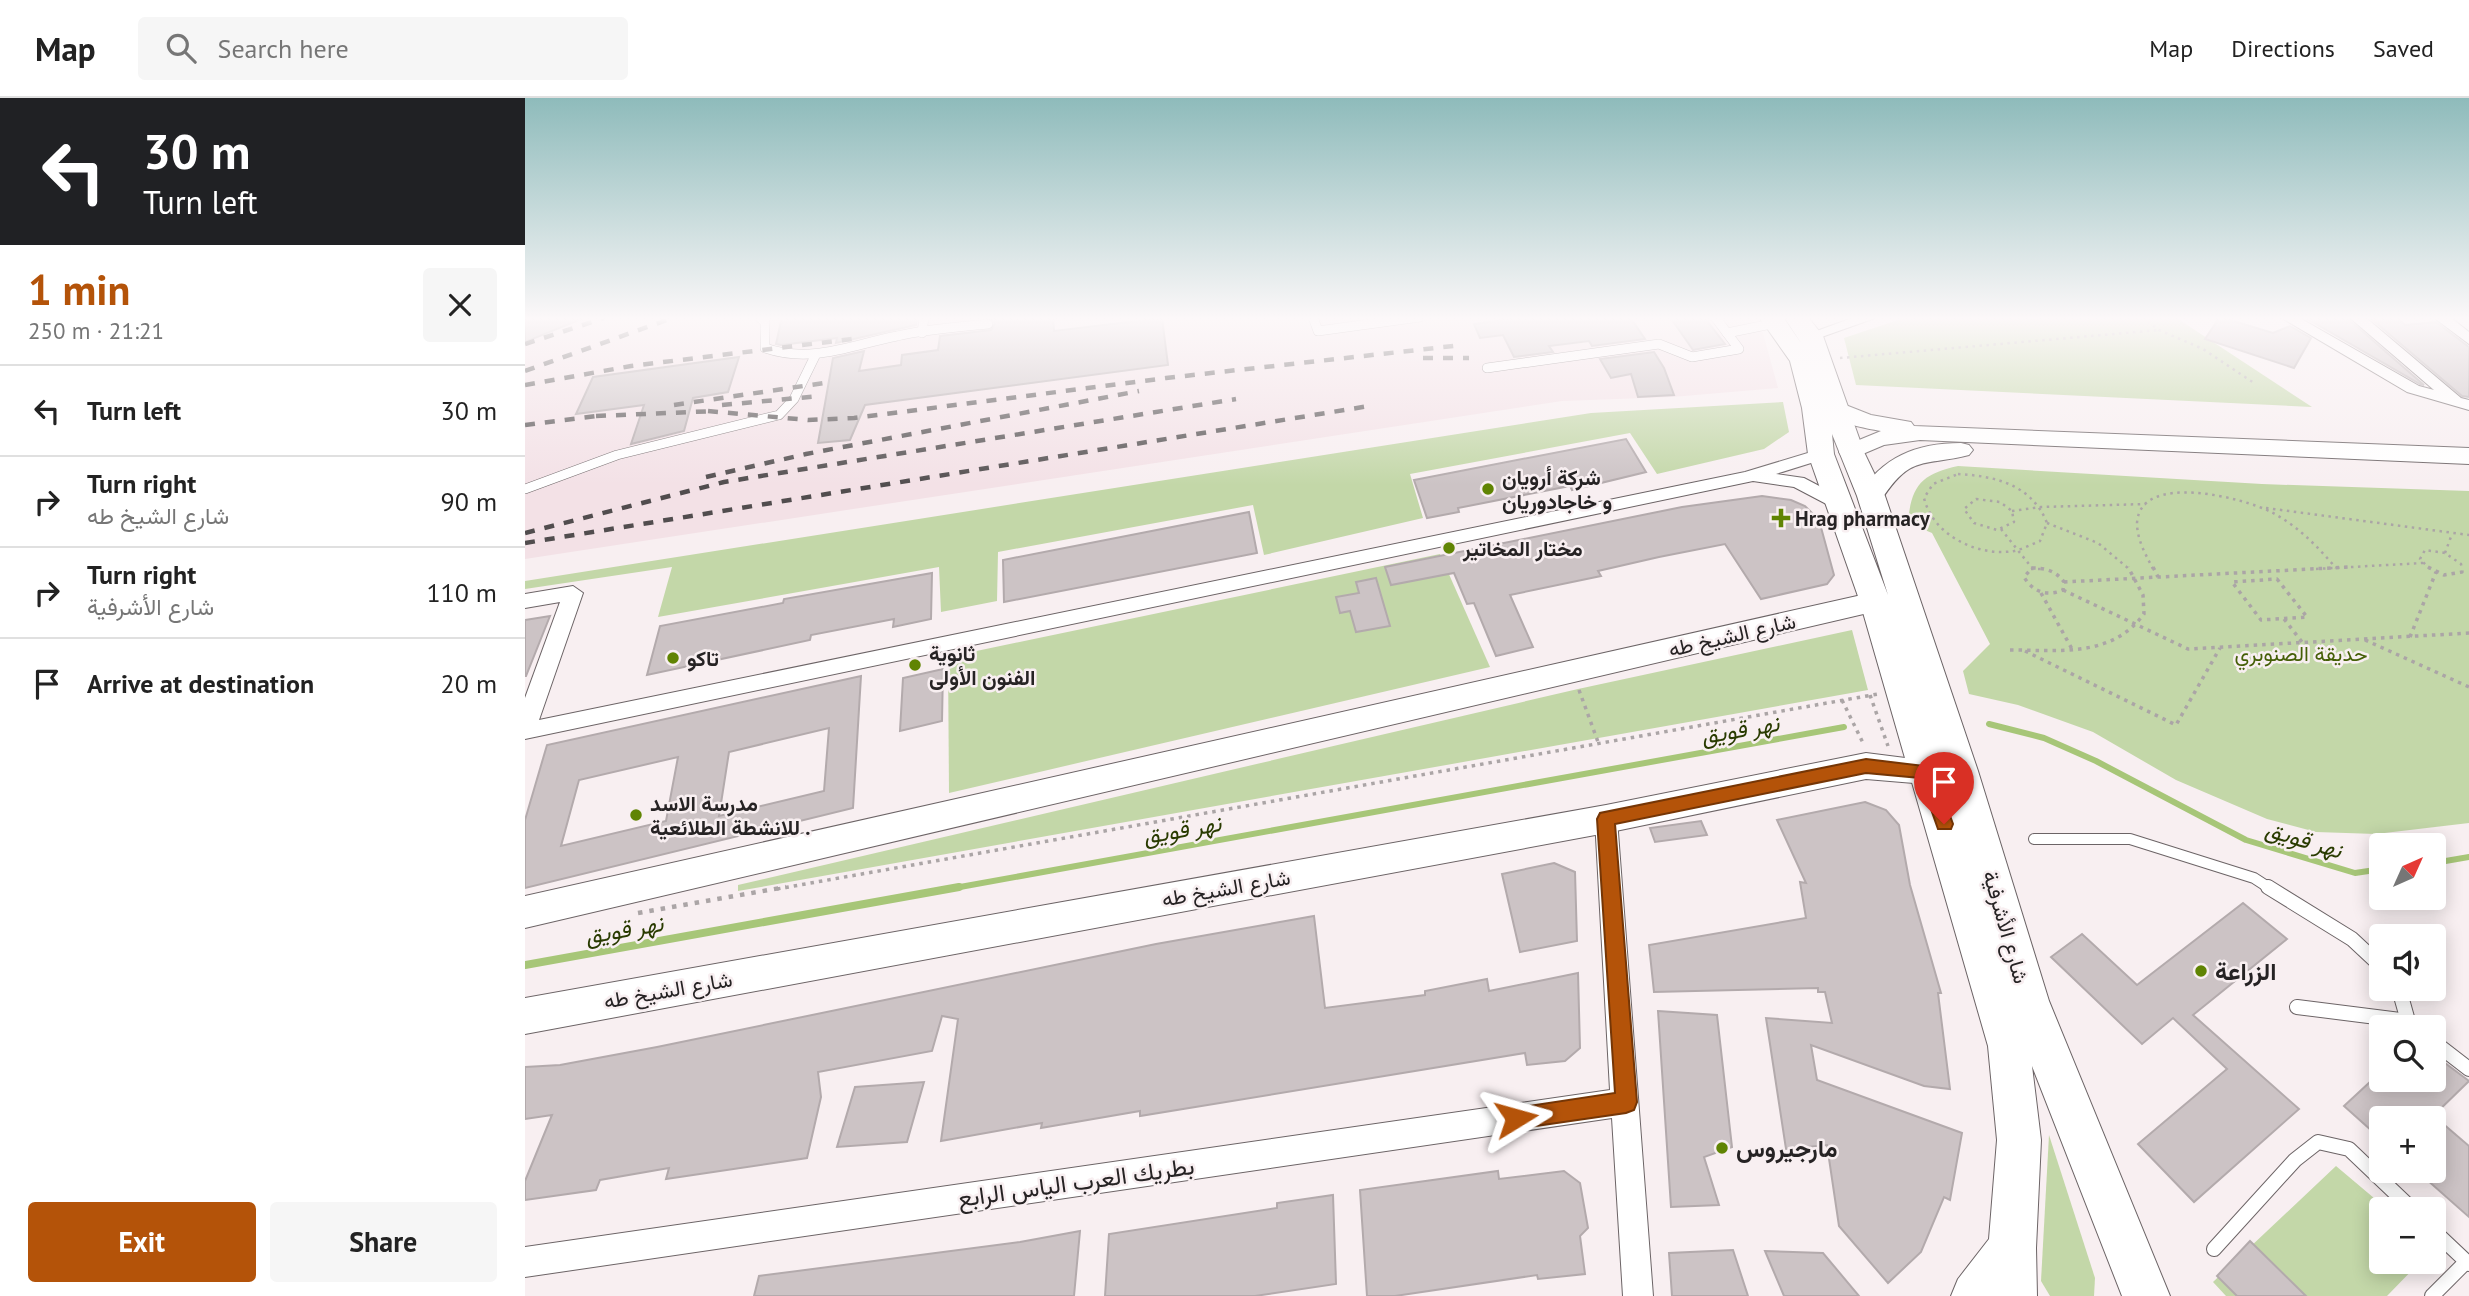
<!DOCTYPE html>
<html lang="en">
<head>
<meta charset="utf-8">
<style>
	:root { --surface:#fff; --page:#f6f6f6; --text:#222; --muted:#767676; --line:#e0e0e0; --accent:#b45309 }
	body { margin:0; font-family:"PT Sans",Vazirmatn,sans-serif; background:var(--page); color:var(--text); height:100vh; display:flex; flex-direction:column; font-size:26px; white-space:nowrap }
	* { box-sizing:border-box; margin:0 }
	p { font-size:23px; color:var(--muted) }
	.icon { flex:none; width:38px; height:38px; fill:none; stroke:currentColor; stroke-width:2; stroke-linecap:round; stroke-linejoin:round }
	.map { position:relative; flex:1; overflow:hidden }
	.side { display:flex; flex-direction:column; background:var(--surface); width:525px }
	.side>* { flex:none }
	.guide { background:#202124; color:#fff; overflow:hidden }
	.needle { width:46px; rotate:45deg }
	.controls { position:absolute; left:1844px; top:735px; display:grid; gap:14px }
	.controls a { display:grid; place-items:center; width:77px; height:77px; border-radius:7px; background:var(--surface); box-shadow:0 4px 18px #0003; font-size:35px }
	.pin { position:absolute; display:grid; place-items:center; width:60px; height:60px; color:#fff; margin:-72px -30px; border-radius:50% 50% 50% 0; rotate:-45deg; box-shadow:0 0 7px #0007 }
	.pin .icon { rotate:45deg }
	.me { position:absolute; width:77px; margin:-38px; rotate:82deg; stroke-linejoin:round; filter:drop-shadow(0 0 5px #0008) }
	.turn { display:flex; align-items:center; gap:24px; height:147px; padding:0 28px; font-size:32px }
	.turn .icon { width:91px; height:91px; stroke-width:2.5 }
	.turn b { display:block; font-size:49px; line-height:60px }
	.round { display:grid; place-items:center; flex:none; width:74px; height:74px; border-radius:7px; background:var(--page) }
	.headline { display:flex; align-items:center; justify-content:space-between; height:119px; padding:0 28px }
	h1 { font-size:42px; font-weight:700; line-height:52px; color:var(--accent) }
	.cta { display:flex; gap:14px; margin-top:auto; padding:14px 28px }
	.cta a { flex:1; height:80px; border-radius:7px; background:var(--accent); color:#fff; font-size:28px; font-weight:700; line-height:80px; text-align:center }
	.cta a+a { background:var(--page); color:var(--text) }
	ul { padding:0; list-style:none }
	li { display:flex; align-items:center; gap:21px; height:91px; padding:0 28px; border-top:2px solid var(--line) }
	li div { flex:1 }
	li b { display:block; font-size:26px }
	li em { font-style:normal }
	header { display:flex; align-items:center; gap:42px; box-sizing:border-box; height:98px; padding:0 35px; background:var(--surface); border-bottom:2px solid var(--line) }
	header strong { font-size:33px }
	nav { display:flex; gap:38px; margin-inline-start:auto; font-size:24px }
	.search { width:490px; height:63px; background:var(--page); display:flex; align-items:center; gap:18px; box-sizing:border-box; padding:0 24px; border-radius:7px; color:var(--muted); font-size:26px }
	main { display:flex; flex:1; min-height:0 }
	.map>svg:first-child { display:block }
	.built { fill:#f3e1e6 }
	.green { fill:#c3d7a8 }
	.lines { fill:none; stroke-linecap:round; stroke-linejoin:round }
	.stream-far1 { stroke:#a7c678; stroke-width:6 }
	.stream { stroke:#a7c678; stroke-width:8 }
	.building { fill:#ccc3c5; stroke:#b3aaac; stroke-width:2; fill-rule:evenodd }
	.service-far2-casing { stroke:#6c6466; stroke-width:10 }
	.service-far1-casing { stroke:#6c6466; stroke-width:12 }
	.service-casing { stroke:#6c6466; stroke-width:16 }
	.minor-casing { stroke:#6c6466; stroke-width:2 }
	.secondary-casing { stroke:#6c6466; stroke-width:2 }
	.primary-casing { stroke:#6c6466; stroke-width:2 }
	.path-far2 { stroke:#aba5a6; stroke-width:2.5; stroke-dasharray:2.5 4.5; stroke-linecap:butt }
	.path-far1 { stroke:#aba5a6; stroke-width:3.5; stroke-dasharray:3.5 5; stroke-linecap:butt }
	.path { stroke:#aba5a6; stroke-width:4.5; stroke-dasharray:4.5 7; stroke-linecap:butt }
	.service-far2 { stroke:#fff; stroke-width:9 }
	.service-far1 { stroke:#fff; stroke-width:10 }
	.service { stroke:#fff; stroke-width:14 }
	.minor { fill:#fff; fill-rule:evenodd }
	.secondary { fill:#fff; fill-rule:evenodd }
	.primary { fill:#fff; fill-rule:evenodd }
	.rail { stroke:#514d4e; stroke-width:4.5; stroke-dasharray:10 10; stroke-linecap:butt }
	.route { fill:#b45309; stroke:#753606; stroke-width:2 }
	.poi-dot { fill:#608403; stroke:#f8eff1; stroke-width:2.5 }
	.labels { text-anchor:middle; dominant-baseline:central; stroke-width:5; stroke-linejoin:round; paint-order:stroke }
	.poi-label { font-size:21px; font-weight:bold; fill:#262324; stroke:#f8eff1; text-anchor:start }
	.street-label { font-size:21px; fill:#262324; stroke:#f8eff1 }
	.park-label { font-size:21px; fill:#455f07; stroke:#f8eff1 }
	.water-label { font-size:23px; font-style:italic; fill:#293b00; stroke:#f8eff1 }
	.near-poi-label { font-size:24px; font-weight:bold; fill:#262324; stroke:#f8eff1; text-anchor:start }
	.near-street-label { font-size:24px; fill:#262324; stroke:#f8eff1 }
</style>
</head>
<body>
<header>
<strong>Map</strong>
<div class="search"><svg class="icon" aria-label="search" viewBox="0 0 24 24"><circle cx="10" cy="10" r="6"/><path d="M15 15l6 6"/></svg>Search here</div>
<nav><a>Map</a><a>Directions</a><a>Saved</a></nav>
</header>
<main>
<section class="side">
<div class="guide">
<div class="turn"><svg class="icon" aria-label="left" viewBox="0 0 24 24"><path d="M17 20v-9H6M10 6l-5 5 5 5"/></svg><div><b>30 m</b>Turn left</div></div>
</div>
<div class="headline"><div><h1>1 min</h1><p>250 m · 21:21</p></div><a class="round"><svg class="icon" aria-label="close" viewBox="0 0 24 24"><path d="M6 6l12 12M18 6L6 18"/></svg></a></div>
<ul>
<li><svg class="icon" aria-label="left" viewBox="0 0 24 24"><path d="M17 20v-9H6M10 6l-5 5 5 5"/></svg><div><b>Turn left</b></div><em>30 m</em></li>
<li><svg class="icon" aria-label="right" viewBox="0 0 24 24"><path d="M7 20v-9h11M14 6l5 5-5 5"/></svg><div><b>Turn right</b><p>شارع الشيخ طه</p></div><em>90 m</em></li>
<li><svg class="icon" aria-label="right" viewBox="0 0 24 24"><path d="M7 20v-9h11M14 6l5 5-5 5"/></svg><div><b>Turn right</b><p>شارع الأشرفية</p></div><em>110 m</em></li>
<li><svg class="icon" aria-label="arrive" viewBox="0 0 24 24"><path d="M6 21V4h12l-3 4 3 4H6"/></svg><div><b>Arrive at destination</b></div><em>20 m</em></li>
</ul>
<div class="cta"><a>Exit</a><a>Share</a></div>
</section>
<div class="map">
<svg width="1944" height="1198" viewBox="0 0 1944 1198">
	<rect width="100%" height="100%" fill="#f8eff1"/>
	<path class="built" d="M0,219H1226L1238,235L1253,290L1147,299L1037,303L0,461Z"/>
	<g class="green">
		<path d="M1382,219H1650L1787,309L1331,287L1319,240Z"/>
		<path d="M1258,304L1264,334L1239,351L1132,376L1105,335L885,376L898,420L739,457L728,407L473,454L472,503L416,514L414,469L133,519L147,469L0,491V483L1066,315Z"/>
		<path d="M1433,368L1737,386L1944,393V725L1851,736L1791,734L1742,721L1651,682L1568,634L1493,607L1444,596L1438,573L1465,546L1407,435L1383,425C1386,387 1397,376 1433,368Z"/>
		<path d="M915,456L965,569L424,695L423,559Z"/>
		<path d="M1327,532L1343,592L213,793V787L1053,591Z"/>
		<path d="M1524,1037L1570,1180L1569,1198H1525L1516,1183Z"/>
		<path d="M1811,1068L1862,1111H1857V1164H1895L1862,1198H1701L1688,1184Z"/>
	</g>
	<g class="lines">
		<g class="stream-far1">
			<path d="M1464,626L1519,640L1571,663L1721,742L1830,775L1857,771"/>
			<path d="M1909,765L1944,759"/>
			<path d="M424,791L1319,629"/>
		</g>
		<path class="stream" d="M0,867L434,789"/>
	</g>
	<g class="building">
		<path d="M0,219H61L0,244Z"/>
		<path d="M257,219H392L391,227L311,245L312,240L256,247L251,246Z"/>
		<path d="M464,219H528L529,233L637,220L643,267L340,307L325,342L293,345L308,260L339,253L334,273L376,267L377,257L413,252L415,238L466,232L470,225Z"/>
		<path d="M996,219H1105L1120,241L1067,248L1064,243L1024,248L1028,254L989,259L978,237L955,240L949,226Z"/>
		<path d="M1145,219H1179L1200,246L1168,252Z"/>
		<path d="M1695,219L1748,235L1765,228L1786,240L1769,270L1680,241Z"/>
		<path d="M1779,219H1821L1899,287L1895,286Z"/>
		<path d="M1844,219H1871L1880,227L1911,224L1944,249V299L1937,298Z"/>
		<path d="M1129,254L1139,270L1149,297L1113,299L1106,276L1086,280L1075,261Z"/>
		<path d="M214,259L203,294L168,300L159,333L106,346L119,307L51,316L68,279Z"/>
		<path d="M1101,341L1121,374L1047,392L1045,388L933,410L934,414L902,420L889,382Z"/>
		<path d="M1237,398L1266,402L1280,408L1294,422L1309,477L1302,486L1236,501L1200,446L1134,459L1073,473L1076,478L985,497L1008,549L971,558L949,505L942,506L929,475L866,487L860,469L1157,409Z"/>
		<path d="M724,414L732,455L479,504L478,462Z"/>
		<path d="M407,475L406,521L368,529L369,521L286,537L285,542L122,577L135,528L258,505L259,501Z"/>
		<path d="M851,480L865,528L831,534L825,513L815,515L811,499L834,495L831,484Z"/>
		<path d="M25,518L1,578H0V522Z"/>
		<path d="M418,571L417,623L375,633L378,580Z"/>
		<path d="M336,578L328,710L0,790V722L22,647ZM304,630L299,693L194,718L204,654ZM153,659L141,723L36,748L54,682Z"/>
		<path d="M1340,704L1361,712L1374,727L1385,787L1416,895H1413L1425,991L1399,988L1286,947L1292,982L1437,1035L1425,1102L1419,1099L1396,1154L1363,1185L1314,1128L1302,1047L1261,1051L1241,920L1307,925L1300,894H1293V890L1129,894L1124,847L1281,820L1275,784L1281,785L1252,722Z"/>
		<path d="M1176,723L1182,737L1130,744L1125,730Z"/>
		<path d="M1029,765L1050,774L1052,843L995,854L977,776Z"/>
		<path d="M1718,805L1762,841L1668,917L1774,1011L1669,1104L1613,1046L1702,971L1648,920L1617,946L1526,859L1557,836L1612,887Z"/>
		<path d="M789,818L800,910L900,897V893L962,881L964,893L1053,875L1055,950L1040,963L1002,967L1000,955L615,1018V1013L516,1030L517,1025L416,1043L433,921L417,918L407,953L293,974L296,999L282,1060L141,1081L144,1070L75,1082L71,1092L0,1102V1083L27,1017L0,1021V969L35,967L132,949L631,846Z"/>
		<path d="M1133,913L1192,917L1207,1049L1179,1059L1194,1107L1146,1109Z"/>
		<path d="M1916,962L1944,983L1906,1020H1857V1042L1819,1008L1845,984L1848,987L1853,982H1909V967Z"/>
		<path d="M399,984L382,1044L312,1049L330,989Z"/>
		<path d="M1909,1018L1944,1048V1119L1892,1073H1909Z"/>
		<path d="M973,1073L974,1081L1039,1073L1055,1085L1063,1130L1055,1138L1060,1176L1013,1181L1012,1177L870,1198H842L835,1092Z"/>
		<path d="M808,1097L811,1186L730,1198H580L584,1136L752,1110V1105Z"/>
		<path d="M555,1133L549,1198H229L234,1178L495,1144Z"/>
		<path d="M1725,1143L1781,1198H1712L1692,1178Z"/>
		<path d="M1208,1152L1223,1198H1147L1144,1155Z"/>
		<path d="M1240,1153L1298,1155L1334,1198H1259Z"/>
	</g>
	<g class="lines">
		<defs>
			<g id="service-far2">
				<path d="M234,219L240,224V250C287,266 326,247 372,238C402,231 433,229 463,226"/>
				<path d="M788,219L793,233L895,219"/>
				<path d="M397,235L399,219"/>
				<path d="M1202,235L1251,225"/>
				<path d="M962,270L1134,246L1167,259L1214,251L1190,219"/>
				<path d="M0,391L92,357L254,317L269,301L290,258"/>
			</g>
			<path id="service-far1" d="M1509,741H1605L1729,780L1746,791"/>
			<g id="service">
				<path d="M1743,789L1827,841L1857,869"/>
				<path d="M1874,891L1883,923"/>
				<path d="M1772,909L1883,923L1891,929"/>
				<path d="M1909,944L1944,971"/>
				<path d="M1909,1133L1944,1166"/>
				<path d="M1689,1151L1770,1062L1793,1044L1824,1051L1887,1111"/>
				<path d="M1907,1198L1941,1164"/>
			</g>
			<g id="minor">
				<path d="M1330,219H1353L1291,241L1286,243L1278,238Z"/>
				<path d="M1755,219H1773L1894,288L1909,292L1824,219H1840L1936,300L1944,302V312L1882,294Z"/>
				<path d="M1908,219H1925L1944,234V246Z"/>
				<path d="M1296,351L1305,356L1302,360L1251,376L1279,380L1321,402L1324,406L1321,410H1309L1269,389L1228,383L0,641V600L35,504L0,510V496L48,488L58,495L14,622L1220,374Z"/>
				<path d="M1081,711L1089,714L1092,721L1128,1198H1098L1087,1020L0,1179V1149L1085,992L1070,721L1073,714Z"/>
			</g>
			<g id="secondary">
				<path d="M1313,304L1346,317L1386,324L1389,328L1944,350V366L1395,342L1359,347L1326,361L1317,359L1314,354L1317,349L1356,333C1340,330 1312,326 1301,311L1305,306Z"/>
				<path d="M1436,345L1444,347L1448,352L1444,357C1398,369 1386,355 1355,404H1337L1333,398C1357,359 1391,345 1436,345Z"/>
				<path d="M1350,494L1360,497L1364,504L1360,511L0,830V798Z"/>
				<path d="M1341,655L1412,664L1417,673L1412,682L1401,686L1341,681L1081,735L0,936V900L1081,707Z"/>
			</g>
			<path id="primary" d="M1234,219H1258L1276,245L1259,219H1283L1298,238L1339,354L1360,398L1453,673L1524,903L1645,1198H1597L1507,968L1516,1042L1511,1150L1512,1198H1426L1433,1181L1464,1141L1472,1042L1463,948L1335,504L1283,356L1277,310L1265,263ZM1307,336L1332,398L1363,497L1309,356Z"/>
		</defs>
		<use href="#service-far2" class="service-far2-casing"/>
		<use href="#service-far1" class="service-far1-casing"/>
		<use href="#service" class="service-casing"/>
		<use href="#minor" class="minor-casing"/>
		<use href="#secondary" class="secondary-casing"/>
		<use href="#primary" class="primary-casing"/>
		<g class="path-far2">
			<path d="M1617,219L1634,232L1678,251L1729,285"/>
			<path d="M1315,260L1634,232"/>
			<path d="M1433,376C1471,378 1507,387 1522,425L1515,443C1507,446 1498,451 1489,453C1452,459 1408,437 1399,400L1408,386Z"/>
			<path d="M1451,401L1475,404L1487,413L1489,424L1472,432L1449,425L1439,411Z"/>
			<path d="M1741,410L1944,437"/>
			<path d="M1487,413L1516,409L1621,406"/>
			<path d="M1522,425L1573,445L1604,471"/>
			<path d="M1476,431L1507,470"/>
			<path d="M1920,455L1927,436"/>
			<path d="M1506,471H1520"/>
			<path d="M1628,471C1621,457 1612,442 1612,425C1615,373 1719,400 1746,414C1772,427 1792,448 1811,470"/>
			<path d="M1791,471L1898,465"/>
			<path d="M1905,471L1895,461L1900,452L1920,455L1936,466L1937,471"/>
		</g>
		<g class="path-far1">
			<path d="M1628,469L1633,479"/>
			<path d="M1903,469L1919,477L1937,474L1936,469"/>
			<path d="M1507,470C1521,470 1531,473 1539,484L1538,492C1522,499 1508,494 1499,479Z"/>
			<path d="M1752,481L1782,519L1736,522L1707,484Z"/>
			<path d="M1539,484L1824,469"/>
			<path d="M1538,492L1663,551L1944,535"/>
			<path d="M1516,495L1547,551"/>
			<path d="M1759,521L1777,544"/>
			<path d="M1885,539L1911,474"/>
			<path d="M1840,542L1944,589"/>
			<path d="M1485,552C1535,552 1586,560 1619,516L1618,497L1603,469"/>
			<path d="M1500,553L1651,627L1695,550"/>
			<path d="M1054,592L1073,644"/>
			<path d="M1345,597L1363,648"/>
			<path d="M1317,602L1339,647"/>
			<path d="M252,791L1353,596"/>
		</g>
		<path class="path" d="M113,815L261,789"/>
		<use href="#service-far2" class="service-far2"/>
		<use href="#service-far1" class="service-far1"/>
		<use href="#service" class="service"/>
		<use href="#minor" class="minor"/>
		<use href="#secondary" class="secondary"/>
		<use href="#primary" class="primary"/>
		<g class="rail">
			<path d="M0,246L79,220"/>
			<path d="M898,260H944"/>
			<path d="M0,273L150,219"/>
			<path d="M0,287L106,268L335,240"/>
			<path d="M149,307L299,285"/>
			<path d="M197,307L295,298"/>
			<path d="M183,313L283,322L329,320L641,280L937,247"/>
			<path d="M71,318L190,313"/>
			<path d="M0,327L79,317"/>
			<path d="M181,379L281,356L614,293"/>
			<path d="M0,435L199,384L711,301"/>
			<path d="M0,445L844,308"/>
		</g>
	</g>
	<linearGradient id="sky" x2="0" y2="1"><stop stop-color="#8ebbbb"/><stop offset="0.57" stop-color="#fcf8f9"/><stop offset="1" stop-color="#fcf8f9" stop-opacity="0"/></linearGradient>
	<rect width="1944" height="387" fill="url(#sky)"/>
	<path class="route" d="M1341,661L1407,669L1428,726L1426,731H1413L1395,680L1341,675L1090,726L1112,1004L1109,1012L1101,1015L991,1031L984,1028L980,1020L984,1013L991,1010L1090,995L1072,721L1075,715Z"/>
	<g class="poi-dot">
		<circle cx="963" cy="391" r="7"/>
		<path d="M1252.5 409.5h7v7h7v7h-7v7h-7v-7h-7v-7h7z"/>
		<circle cx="924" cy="450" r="7"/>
		<circle cx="148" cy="560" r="7"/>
		<circle cx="390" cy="567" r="7"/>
		<circle cx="111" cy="717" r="7"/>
		<circle cx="1676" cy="873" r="7"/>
		<circle cx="1197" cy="1050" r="7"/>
	</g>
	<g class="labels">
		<g class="poi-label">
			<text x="977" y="379">شركة أرويان<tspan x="977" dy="24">و خاجادوريان</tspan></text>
			<text x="1270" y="420">Hrag pharmacy</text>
			<text x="938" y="450">مختار المخاتير</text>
			<text x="404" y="555">ثانوية<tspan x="404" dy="24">الفنون الأولى</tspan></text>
			<text x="162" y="560">تاكو</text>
			<text x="125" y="705">مدرسة الاسد<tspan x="125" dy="24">للانشطة الطلائعية .</tspan></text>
		</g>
		<g class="street-label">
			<text transform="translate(1207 537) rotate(-13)">شارع الشيخ طه</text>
			<text transform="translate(701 790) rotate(-10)">شارع الشيخ طه</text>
			<text transform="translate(1481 829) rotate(74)">شارع الأشرفية</text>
			<text transform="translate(143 892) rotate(-10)">شارع الشيخ طه</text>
		</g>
		<g class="park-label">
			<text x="1776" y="555">حديقة الصنوبري</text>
		</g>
		<g class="water-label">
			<text transform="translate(1215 631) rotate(-10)">نهر قويق</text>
			<text transform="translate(657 731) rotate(-10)">نهر قويق</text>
			<text transform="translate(1779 741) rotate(17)">نهر قويق</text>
			<text transform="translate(99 831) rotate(-10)">نهر قويق</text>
		</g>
		<g class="near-poi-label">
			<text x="1690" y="873">الزراعة</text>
			<text x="1211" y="1050">مارجيروس</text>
		</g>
		<g class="near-street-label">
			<text transform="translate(551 1084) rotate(-8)">بطريك العرب الياس الرابع</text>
		</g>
	</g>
</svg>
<div class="controls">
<a><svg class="needle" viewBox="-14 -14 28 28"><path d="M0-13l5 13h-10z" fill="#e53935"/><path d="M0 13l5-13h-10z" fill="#767676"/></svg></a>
<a><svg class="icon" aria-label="sound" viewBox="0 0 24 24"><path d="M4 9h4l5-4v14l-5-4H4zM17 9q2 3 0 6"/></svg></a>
<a><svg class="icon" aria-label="search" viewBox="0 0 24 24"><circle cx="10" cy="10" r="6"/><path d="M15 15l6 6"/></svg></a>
<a>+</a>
<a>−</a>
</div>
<div class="pin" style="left:1419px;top:726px;background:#d93025"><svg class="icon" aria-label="arrive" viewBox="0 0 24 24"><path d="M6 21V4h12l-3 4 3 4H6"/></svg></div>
<svg class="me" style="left:991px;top:1020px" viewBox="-20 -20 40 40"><path d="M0-17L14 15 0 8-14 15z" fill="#b45309" stroke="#fff" stroke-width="4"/></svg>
</div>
</main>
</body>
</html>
